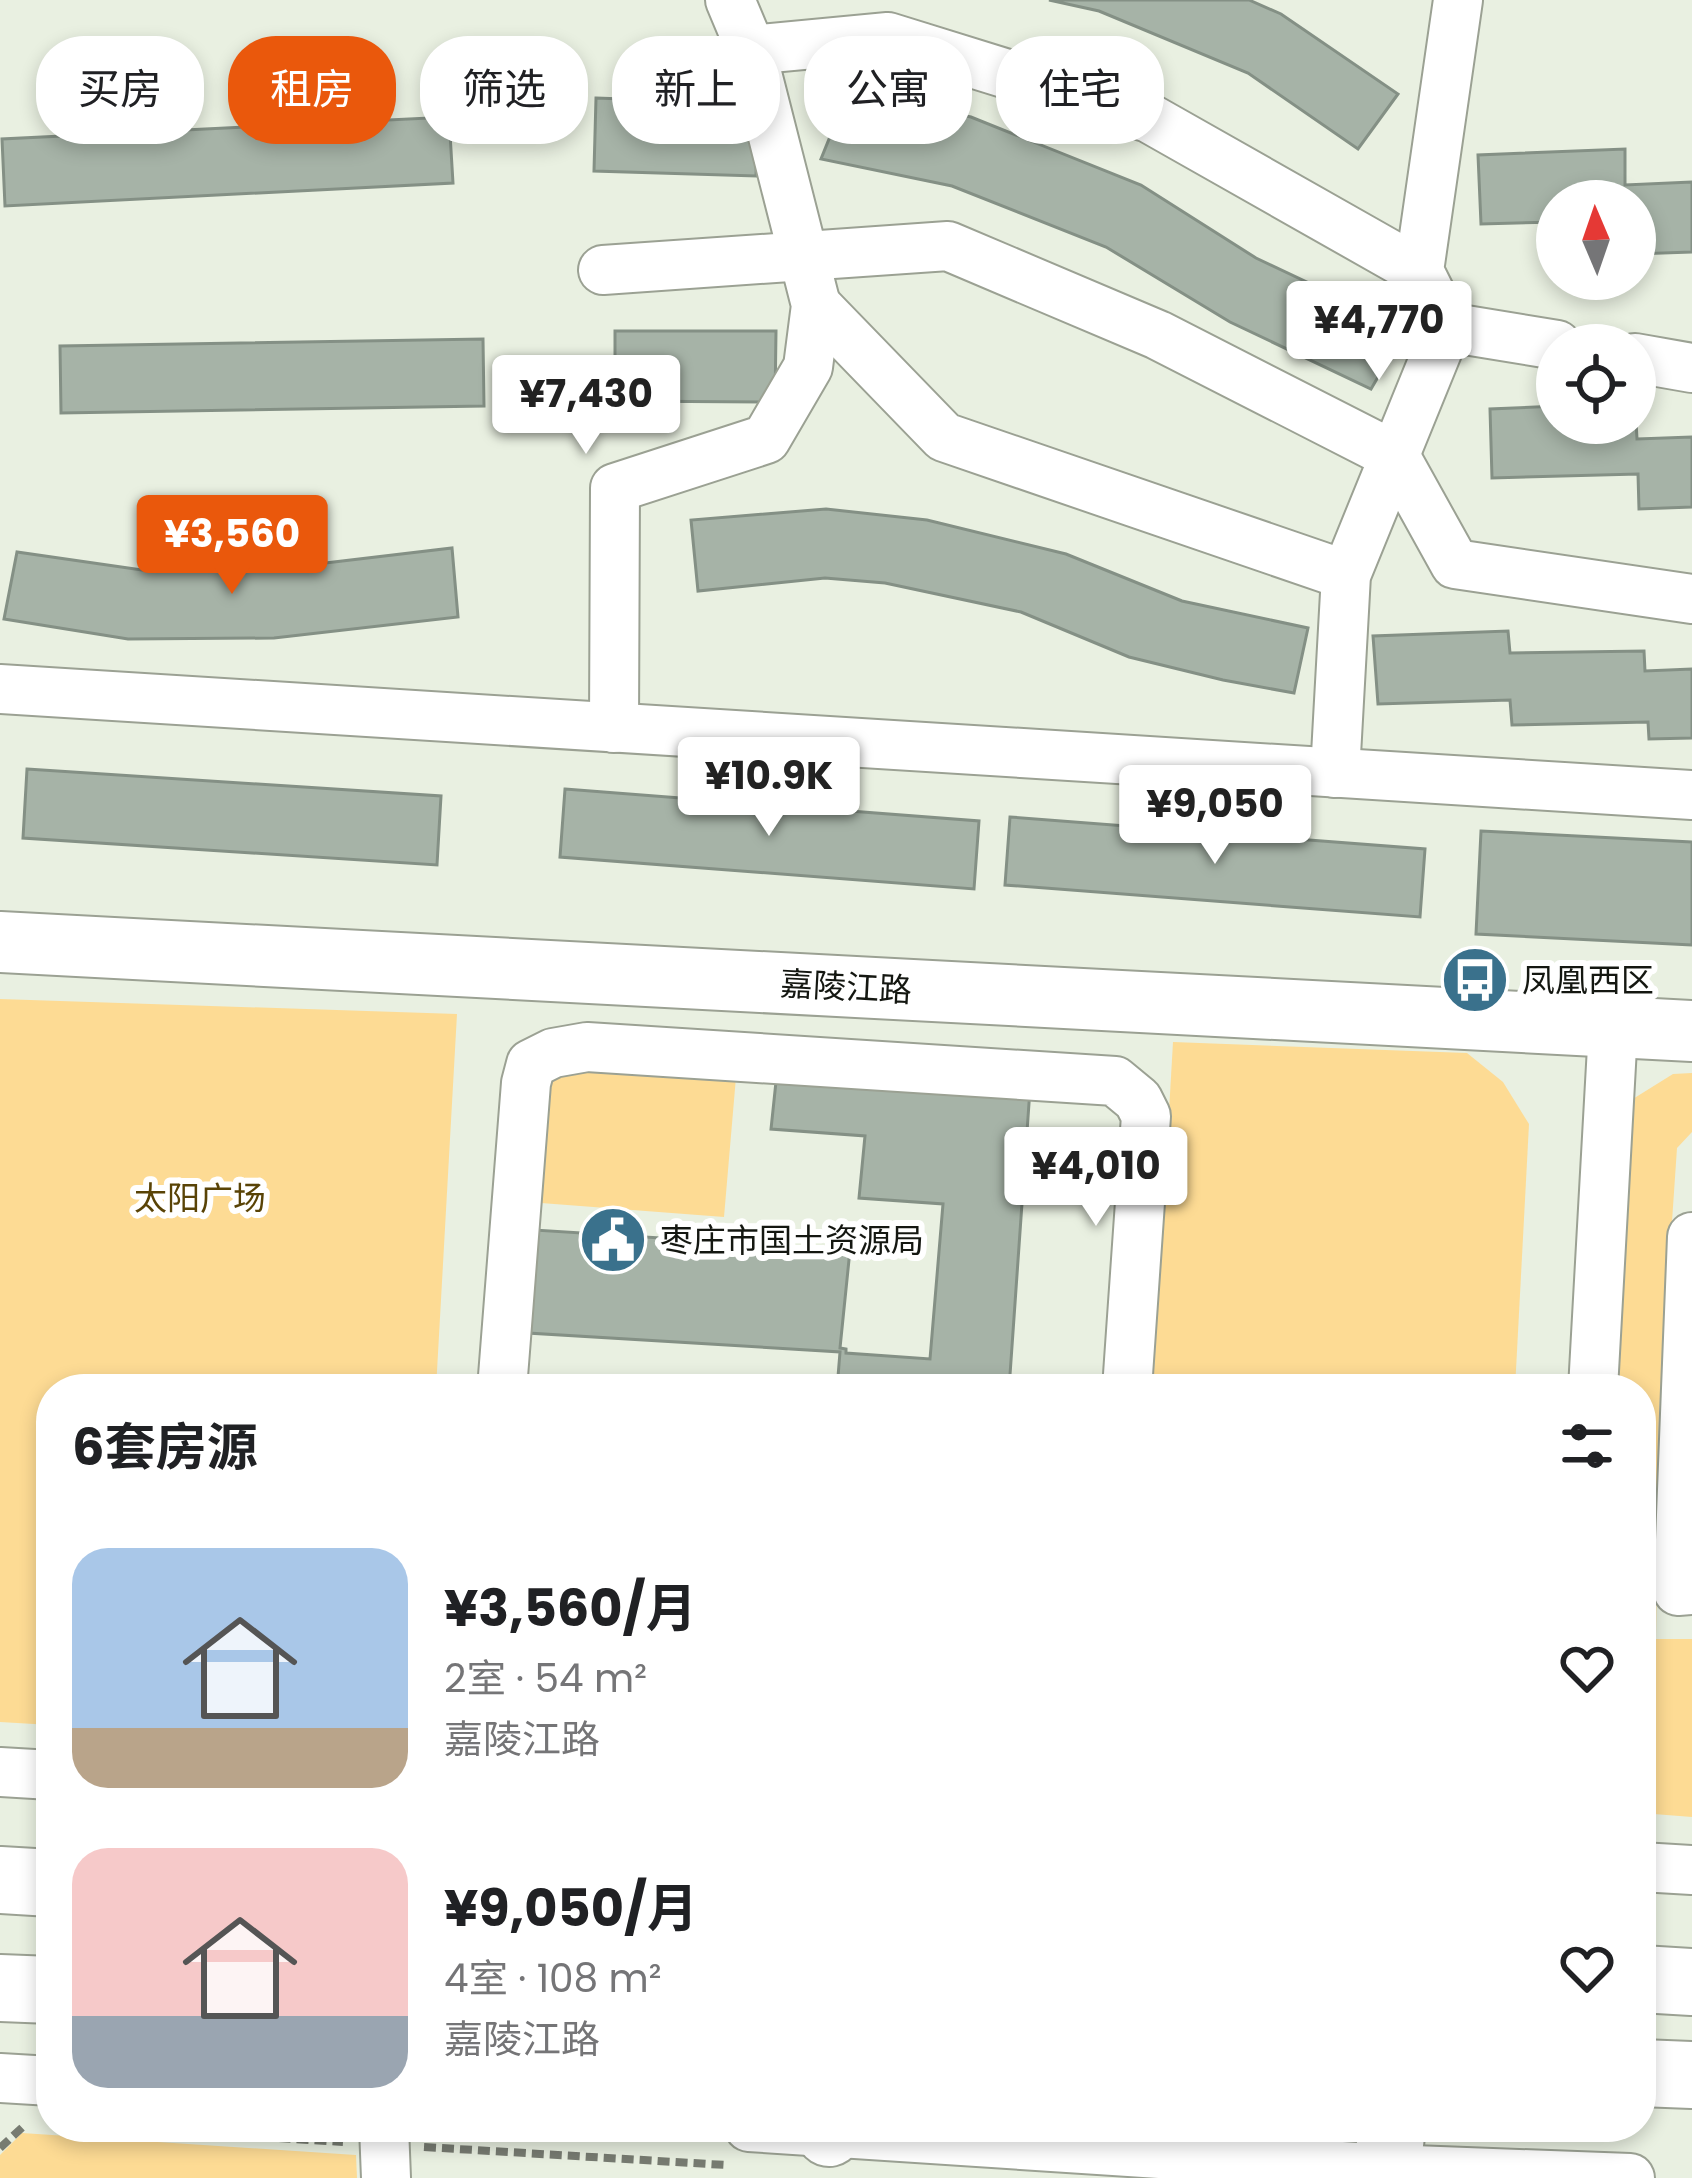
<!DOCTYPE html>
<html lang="zh">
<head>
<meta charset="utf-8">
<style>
	body { margin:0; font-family:Poppins,"Noto Sans SC",sans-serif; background:#f6f6f6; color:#202124; height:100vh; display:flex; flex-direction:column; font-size:45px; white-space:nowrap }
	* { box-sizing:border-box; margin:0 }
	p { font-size:39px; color:#757577 }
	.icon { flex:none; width:66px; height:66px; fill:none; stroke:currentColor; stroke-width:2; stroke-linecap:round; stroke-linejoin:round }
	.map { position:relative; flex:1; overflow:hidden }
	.panel { position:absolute; left:36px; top:1374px; width:1620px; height:768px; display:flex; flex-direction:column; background:#fff; border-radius:48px; box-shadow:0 6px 18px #0003 }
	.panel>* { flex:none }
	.hud { position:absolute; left:36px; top:36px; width:1620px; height:108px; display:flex; gap:24px }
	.needle { width:78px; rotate:358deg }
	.tools { position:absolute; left:1536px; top:180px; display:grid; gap:24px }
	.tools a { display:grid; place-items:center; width:120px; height:120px; border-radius:50%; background:#fff; box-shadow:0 6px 18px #0003; font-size:60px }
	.price { position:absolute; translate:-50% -102px; padding:0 27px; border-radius:12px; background:#fff; color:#222; font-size:39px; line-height:78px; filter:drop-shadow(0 3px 6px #0008) }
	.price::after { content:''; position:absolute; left:50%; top:72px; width:36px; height:27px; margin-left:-18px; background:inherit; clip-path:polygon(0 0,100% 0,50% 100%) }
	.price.current { background:#ea580c; color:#fff }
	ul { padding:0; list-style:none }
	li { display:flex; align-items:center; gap:36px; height:300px; padding:0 36px }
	li span { display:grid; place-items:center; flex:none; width:336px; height:240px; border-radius:36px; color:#555 }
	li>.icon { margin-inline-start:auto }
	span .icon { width:144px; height:144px; fill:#fffc; stroke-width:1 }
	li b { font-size:51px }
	h2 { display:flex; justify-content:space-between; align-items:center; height:144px; padding:0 36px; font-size:51px }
	.tag { padding:0 42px; border-radius:48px; background:#fff; box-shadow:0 6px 18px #0003; font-size:42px; line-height:108px }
	.tag.current { background:#ea580c; color:#fff }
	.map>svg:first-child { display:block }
</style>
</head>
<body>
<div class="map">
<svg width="1692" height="2178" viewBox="0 0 1692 2178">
	<rect width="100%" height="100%" fill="#e9f0e1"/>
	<g fill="#fddb94">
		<path d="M0,999L457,1014L436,1389H51V1725L0,1722Z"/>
		<path d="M1173,1042L1467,1053L1503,1082L1529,1124L1515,1389H1153Z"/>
		<path d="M595,1068L736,1077L724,1217L541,1203L551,1082L573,1071Z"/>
		<path d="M1692,1073V1132L1677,1148L1659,1413L1656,1639H1692V1817L1641,1813V1389H1600L1628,1102L1673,1074Z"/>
		<path d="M22,2133L356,2155L357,2178H0V2155Z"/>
	</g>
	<g fill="#a6b3a7" stroke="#849085" stroke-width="3">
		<path d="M1049,0H1249L1281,14L1398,94L1358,149L1248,73L1099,11Z"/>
		<path d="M848,92L971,117L1141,185L1256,258L1406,329L1371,389L1230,322L1106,247L952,186L821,159Z"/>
		<path d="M596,98L758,104L756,176L594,171Z"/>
		<path d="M449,117L453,183L5,206L2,139Z"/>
		<path d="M1625,149V185L1692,182V252L1635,254V201H1557V222L1481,224L1478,155Z"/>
		<path d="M615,331H776L775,402L615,401Z"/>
		<path d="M483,339L484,406L61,413L60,346Z"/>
		<path d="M1635,403L1637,439L1692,437V507L1639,509L1638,474L1492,478L1490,409L1557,406V423H1635Z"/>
		<path d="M826,509L927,520L1066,554L1182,601L1308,628L1294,693L1223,680L1129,657L1021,612L885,583L825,578L698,591L691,520Z"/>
		<path d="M452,548L458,617L274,638L128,639L4,619L17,552L142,570L258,571Z"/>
		<path d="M1508,631L1510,653L1644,651L1645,671L1692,669V738L1649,739L1648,722L1512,725L1510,700L1378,704L1373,636Z"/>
		<path d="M27,769L441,796L437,865L23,838Z"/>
		<path d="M565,789L979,821L974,889L560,857Z"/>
		<path d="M1010,817L1425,849L1420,917L1005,885Z"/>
		<path d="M1481,831L1692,842V945L1476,934Z"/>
		<path d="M777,1072L1030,1089L1009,1389H837L840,1352L528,1333L535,1230L850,1250L840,1348L846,1349V1353L930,1359L943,1204L859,1198L865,1136L771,1129Z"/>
	</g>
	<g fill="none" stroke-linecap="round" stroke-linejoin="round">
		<defs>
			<g id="minor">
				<path d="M751,50L888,37L1149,118L1419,271"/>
				<path d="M603,270L948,246L1158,335L1395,456L1455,564L1692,599"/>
				<path d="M816,305L944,437L1346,575"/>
				<path d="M1447,327L1557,345"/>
				<path d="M1635,358L1692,368"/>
				<path d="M0,689L1692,795"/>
				<path d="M614,728L615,488L766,439L808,367L816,305L751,50L730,0"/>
				<path d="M1335,773L1346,575L1447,327L1419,271L1458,0"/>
				<path d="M1692,1237L1678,1591L1692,1590"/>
				<path d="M502,1389L526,1083L531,1064L553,1053L587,1047L1115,1081L1138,1100L1146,1116L1127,1389"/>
				<path d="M1593,1389L1613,1029"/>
				<path d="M0,1772L51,1775"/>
				<path d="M1641,1867L1692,1870"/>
				<path d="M0,2078L51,2081"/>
				<path d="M384,2127L386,2178"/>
				<path d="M749,2127L1387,2169L1630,2178"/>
			</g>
			<path id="tertiary" d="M0,942L1692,1031"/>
			<g id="primary">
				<path d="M0,1880L51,1883"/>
				<path d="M1641,1979L1692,1982"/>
				<path d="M0,1988L51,1990"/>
				<path d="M1641,2073L1692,2075"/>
				<path d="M829,2133L830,2127"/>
				<path d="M1387,2169L1392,2127"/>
			</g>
		</defs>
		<use href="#minor" stroke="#9ba193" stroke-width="52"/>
		<use href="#tertiary" stroke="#9ba193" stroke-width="64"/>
		<use href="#primary" stroke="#9ba193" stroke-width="70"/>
		<g stroke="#777b71" stroke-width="8" stroke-dasharray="12 6" stroke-linecap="butt">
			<path d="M99,2127L343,2142"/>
			<path d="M424,2147L726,2165"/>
			<path d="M0,2148L26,2124"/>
		</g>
		<use href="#minor" stroke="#fff" stroke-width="48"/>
		<use href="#tertiary" stroke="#fff" stroke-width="60"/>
		<use href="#primary" stroke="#fff" stroke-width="66"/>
	</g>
	<defs>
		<symbol id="bus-disc" viewBox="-11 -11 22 22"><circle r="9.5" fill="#3a718c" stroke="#fff"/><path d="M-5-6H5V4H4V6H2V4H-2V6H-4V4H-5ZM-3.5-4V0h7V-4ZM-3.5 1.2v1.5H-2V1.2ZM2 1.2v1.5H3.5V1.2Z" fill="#fff"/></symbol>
		<symbol id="civic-disc" viewBox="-11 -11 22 22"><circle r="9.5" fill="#3a718c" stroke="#fff"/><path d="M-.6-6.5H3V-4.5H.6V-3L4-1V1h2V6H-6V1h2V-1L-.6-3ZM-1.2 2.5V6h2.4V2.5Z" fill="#fff"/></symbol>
	</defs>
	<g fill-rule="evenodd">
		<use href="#bus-disc" x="1437" y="942" width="76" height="76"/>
		<use href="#civic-disc" x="575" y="1202" width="76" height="76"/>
	</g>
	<g text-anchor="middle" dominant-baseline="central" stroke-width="12" stroke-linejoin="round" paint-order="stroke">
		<g font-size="33" fill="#141711" stroke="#fff" text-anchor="start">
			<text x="1522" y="980">凤凰西区</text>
			<text x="660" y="1240">枣庄市国土资源局</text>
		</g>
		<g font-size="33" fill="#141711" stroke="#fff">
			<text transform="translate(846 987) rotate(3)">嘉陵江路</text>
		</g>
		<g font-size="33" fill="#594306" stroke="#fff">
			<text x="200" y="1198">太阳广场</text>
		</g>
	</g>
</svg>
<div class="tools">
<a><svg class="needle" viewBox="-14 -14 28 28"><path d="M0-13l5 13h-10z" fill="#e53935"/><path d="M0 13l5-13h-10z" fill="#757577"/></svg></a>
<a><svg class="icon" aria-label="locate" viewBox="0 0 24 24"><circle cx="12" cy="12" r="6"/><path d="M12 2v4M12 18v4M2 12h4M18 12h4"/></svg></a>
</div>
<b class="price" style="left:1379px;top:383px">¥4,770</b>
<b class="price" style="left:586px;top:457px">¥7,430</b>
<b class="price current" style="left:232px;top:597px">¥3,560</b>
<b class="price" style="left:769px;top:839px">¥10.9K</b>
<b class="price" style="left:1215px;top:867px">¥9,050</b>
<b class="price" style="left:1096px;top:1229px">¥4,010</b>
<div class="hud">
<a class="tag">买房</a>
<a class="tag current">租房</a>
<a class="tag">筛选</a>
<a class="tag">新上</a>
<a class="tag">公寓</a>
<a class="tag">住宅</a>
</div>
<section class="panel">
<h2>6套房源<svg class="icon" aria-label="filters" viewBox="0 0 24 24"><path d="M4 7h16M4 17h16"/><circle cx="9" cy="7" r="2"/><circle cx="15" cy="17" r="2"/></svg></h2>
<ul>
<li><span style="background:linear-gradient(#a9c7e8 75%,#b9a48a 0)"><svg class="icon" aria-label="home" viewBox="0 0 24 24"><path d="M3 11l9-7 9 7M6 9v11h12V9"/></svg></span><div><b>¥3,560/月</b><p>2室 · 54 m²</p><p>嘉陵江路</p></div><svg class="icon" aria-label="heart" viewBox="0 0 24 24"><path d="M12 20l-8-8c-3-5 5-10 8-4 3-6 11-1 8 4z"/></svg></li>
<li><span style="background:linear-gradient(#f6c9c9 70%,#9aa5b1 0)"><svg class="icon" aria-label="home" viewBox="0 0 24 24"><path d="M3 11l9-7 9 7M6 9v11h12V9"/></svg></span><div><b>¥9,050/月</b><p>4室 · 108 m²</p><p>嘉陵江路</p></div><svg class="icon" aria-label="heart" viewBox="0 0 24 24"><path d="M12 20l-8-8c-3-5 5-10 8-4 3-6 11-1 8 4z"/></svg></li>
</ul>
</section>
</div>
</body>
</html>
